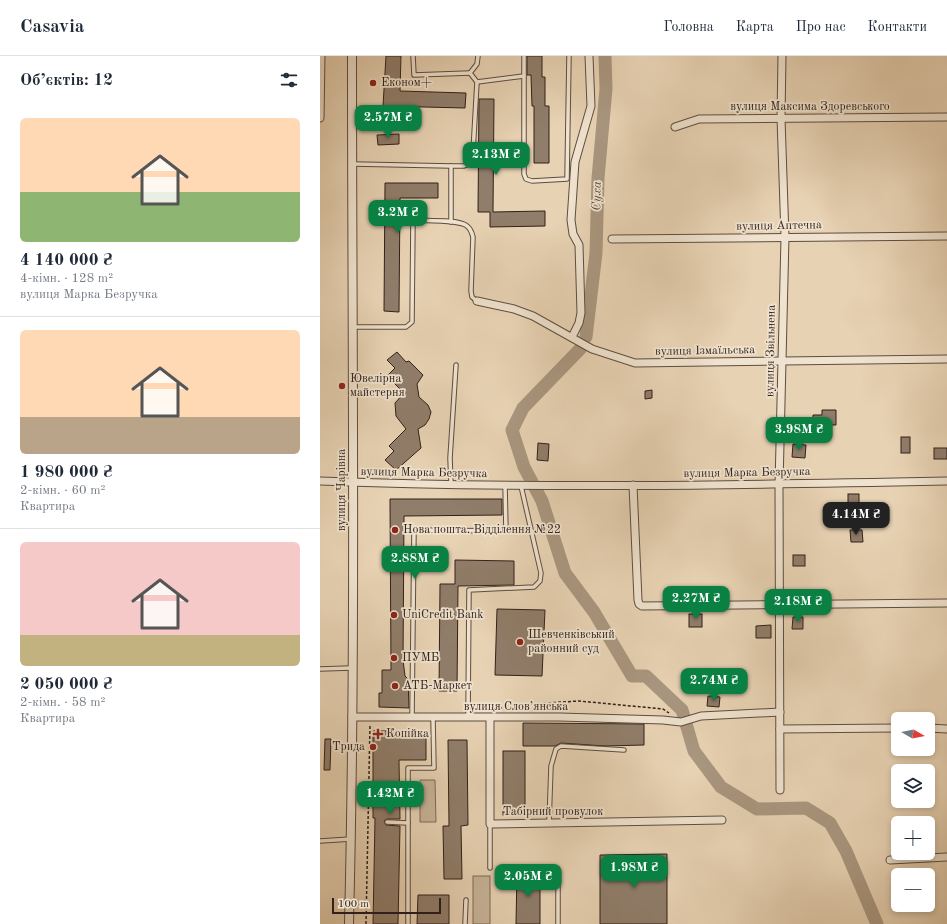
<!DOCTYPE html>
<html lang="uk">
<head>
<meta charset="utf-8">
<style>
	body { margin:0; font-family:"Old Standard TT",serif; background:#f2f2f3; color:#1f2937; height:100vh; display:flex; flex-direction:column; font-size:15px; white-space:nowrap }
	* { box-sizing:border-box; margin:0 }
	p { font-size:13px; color:#747a83 }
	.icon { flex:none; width:22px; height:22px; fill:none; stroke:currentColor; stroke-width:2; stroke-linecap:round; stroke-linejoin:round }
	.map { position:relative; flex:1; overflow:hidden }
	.side { display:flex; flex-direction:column; background:#fff; width:320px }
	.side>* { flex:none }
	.needle { width:26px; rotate:99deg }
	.controls { position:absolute; left:571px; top:656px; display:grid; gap:8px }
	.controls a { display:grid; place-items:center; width:44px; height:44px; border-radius:6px; background:#fff; box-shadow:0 2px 6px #0003; font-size:20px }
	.scale { position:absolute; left:12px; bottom:10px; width:109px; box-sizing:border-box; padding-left:4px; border:2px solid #31211a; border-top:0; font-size:11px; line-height:14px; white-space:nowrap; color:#31211a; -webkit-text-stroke:3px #efe2ce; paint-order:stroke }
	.price { position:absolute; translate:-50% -34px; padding:0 9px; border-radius:8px; background:#0b8043; color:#fff; font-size:13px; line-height:26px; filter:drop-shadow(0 1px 2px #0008) }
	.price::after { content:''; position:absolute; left:50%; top:24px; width:12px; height:9px; margin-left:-6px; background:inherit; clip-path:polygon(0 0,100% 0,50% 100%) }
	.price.on { background:#222; color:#fff }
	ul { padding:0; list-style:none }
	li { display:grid; align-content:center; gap:8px; height:212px; padding:0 20px }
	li+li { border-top:1px solid #e0e1e3 }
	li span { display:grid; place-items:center; height:124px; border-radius:6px; color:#555 }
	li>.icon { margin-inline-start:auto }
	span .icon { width:72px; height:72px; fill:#fffc; stroke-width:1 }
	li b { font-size:17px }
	h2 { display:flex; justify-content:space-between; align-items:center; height:48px; padding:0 20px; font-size:17px }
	header { display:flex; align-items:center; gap:24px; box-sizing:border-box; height:56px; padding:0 20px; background:#fff; border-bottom:1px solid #e0e1e3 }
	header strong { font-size:19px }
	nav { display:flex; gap:22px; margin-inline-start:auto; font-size:14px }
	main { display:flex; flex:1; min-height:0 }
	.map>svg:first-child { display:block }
</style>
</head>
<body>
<header>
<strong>Casavia</strong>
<nav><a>Головна</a><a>Карта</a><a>Про нас</a><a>Контакти</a></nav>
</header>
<main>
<section class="side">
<h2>Об’єктів: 12<svg class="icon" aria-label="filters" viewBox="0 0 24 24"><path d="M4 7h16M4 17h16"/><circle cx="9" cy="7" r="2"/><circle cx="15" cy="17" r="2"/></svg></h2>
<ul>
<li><span style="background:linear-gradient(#ffd9b3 60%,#8fb573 0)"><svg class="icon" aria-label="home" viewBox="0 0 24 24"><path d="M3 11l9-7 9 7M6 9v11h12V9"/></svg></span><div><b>4 140 000 ₴</b><p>4-кімн. · 128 m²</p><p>вулиця Марка Безручка</p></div></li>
<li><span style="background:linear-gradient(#ffd9b3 70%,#b9a48a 0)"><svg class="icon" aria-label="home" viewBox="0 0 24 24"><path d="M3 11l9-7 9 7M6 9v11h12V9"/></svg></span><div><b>1 980 000 ₴</b><p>2-кімн. · 60 m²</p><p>Квартира</p></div></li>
<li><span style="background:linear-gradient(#f6c9c9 75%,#c2b280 0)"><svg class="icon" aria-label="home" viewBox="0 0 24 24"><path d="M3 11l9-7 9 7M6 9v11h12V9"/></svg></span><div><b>2 050 000 ₴</b><p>2-кімн. · 58 m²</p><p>Квартира</p></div></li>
</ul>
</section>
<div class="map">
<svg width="627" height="868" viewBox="0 0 627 868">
	<rect width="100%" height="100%" fill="#e7d2b3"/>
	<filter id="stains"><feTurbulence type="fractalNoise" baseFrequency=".005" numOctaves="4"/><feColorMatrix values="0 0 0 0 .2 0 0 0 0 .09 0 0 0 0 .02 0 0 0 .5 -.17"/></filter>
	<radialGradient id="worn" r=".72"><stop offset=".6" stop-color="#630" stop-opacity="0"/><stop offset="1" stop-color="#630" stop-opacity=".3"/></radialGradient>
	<g fill="#c8b499" stroke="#7c6a5a">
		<path d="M100,724H115L116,766H100Z"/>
		<rect x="153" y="820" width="17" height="48"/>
	</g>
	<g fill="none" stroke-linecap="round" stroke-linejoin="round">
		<g stroke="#a9967f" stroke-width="13">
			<path d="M266,281L276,197L278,122L286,33L285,0"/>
			<path d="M261,292L203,352L192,374L204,411L222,445L245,517L274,556L312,620H326L362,654L374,695L401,731L437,753L486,752L510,767L526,795L557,868"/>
		</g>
	</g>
	<g fill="#907d6a" stroke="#31211a">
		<path d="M66,0H81L80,35L146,37L145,52L63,50Z"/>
		<path d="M207,0H222V21H225V50H229V107H214V50H212L211,19H207Z"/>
		<path d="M159,43H174L173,156L225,155V170L170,171V156H158Z"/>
		<path d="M79,78V88L58,89L57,79Z"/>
		<path d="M65,127H118V142H80L79,256L64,255Z"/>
		<path d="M77,296L86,306L89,305L103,319L97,328L99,341L108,349L111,356L109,363L105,369L98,373L101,392L76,414L65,404L74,395L69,390L86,373L76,360L75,347L84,337L67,320L75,312L67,304Z"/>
		<path d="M332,334V342L325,343V335Z"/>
		<path d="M502,354H516V369H493V359H502Z"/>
		<rect x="581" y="381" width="9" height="16"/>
		<path d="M218,387L229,388L228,405L217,404Z"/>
		<path d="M473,388L486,389L485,402L472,401Z"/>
		<rect x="614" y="392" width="13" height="11"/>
		<rect x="528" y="438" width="11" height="14"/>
		<path d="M70,443H182V459L84,460L83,604L85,620L88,623L89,652L59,651V637H62V614H71Z"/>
		<path d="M530,474H542L543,486H531Z"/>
		<rect x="473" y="499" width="12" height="11"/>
		<path d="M135,504L194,505V529L138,530L137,635H119L120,528H135Z"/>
		<path d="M177,553L225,554L222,620L175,619Z"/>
		<rect x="369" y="558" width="13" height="13"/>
		<path d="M473,561H483V573H472Z"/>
		<path d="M451,569V582H436V570Z"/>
		<path d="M388,640L400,641L399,651L387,650Z"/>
		<path d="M203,667L324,668V689L285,690L241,687L235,690H203Z"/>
		<path d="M53,675H106V704H79L80,763H67L64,765L66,769L80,770L78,868H53L55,762H53Z"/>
		<path d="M5,683H11L10,714H4Z"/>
		<path d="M128,684H147L148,769L141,770L142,823H124L123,770H129Z"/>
		<rect x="183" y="695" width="22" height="64"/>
		<path d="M347,798V868H280V799Z"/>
		<path d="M197,815H220V868H196Z"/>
		<path d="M98,839H129V868H97Z"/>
	</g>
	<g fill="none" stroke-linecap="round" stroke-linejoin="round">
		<defs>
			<g id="service">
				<path d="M93,0L94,19L150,17"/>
				<path d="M204,0V118L206,123L212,125L247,123L249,0"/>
				<path d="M157,26L204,20"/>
				<path d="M33,108L131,110H144L149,108L153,96L157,26L150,17L157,8L158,0"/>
				<path d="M131,166V110"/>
				<path d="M33,271H86L92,266L93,164C105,165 139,163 147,170C151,173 152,177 153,181L151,235L152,241L157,245"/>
				<path d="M131,428L130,402L136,309"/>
				<path d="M0,613L31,612"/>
				<path d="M92,661L94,474L186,475L185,429"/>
				<path d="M148,661L149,534L214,531L220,525L221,517L201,430"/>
				<path d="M67,766L88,767"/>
				<path d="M229,767L231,710L236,693L241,690L304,694"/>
				<path d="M0,785L31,783"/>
				<path d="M170,812V768"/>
				<path d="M88,868V712H114L113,663"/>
				<path d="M145,868L146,844"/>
				<path d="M238,868V815"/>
			</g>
			<g id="minor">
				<path d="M0,62L1,0"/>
				<path d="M355,71L379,63L627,61"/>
				<path d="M292,183L627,180"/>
				<path d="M157,245L194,253L213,260L272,293L315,307L627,303"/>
				<path d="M252,281L259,267L261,257L259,189L253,178L251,164L255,106L271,50L269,0"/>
				<path d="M0,425C209,433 418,429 627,425"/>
				<path d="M313,429L318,544L319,548L322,550L627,547"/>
				<path d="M32,661H239L343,664L361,666L381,660L460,656"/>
				<path d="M170,662V768L402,764"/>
				<path d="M608,672L627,673"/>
				<path d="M460,673L578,672"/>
				<path d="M460,734L459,429L465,181L461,62L462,0"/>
				<path d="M570,804L627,801"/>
			</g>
			<path id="tertiary" d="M29,868C36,579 32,289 32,0"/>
		</defs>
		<use href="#service" stroke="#5e4d40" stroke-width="5.5"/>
		<use href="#minor" stroke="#5e4d40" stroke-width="9"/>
		<use href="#tertiary" stroke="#5e4d40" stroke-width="10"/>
		<g stroke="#31211a" stroke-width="1.5" stroke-dasharray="3 2" stroke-linecap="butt">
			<path d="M154,652H202L210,648L259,645L343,653L349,657"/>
			<path d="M46,868L50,668"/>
		</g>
		<use href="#service" stroke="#efe2ce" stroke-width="3.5"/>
		<use href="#minor" stroke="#efe2ce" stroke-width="7"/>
		<use href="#tertiary" stroke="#efe2ce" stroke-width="8"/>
	</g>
	<g fill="#8f2418" stroke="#efe2ce" stroke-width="1.5">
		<circle cx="53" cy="27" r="4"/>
		<circle cx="22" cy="330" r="4"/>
		<circle cx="75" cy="474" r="4"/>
		<circle cx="74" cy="559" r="4"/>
		<circle cx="200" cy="586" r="4"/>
		<circle cx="74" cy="602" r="4"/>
		<circle cx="75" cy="630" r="4"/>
		<path d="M56 672h4v4h4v4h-4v4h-4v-4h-4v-4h4z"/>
		<circle cx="53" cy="691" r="4"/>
	</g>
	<g text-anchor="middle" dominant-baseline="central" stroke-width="3.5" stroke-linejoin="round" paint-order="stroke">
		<g font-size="12" fill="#31211a" stroke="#efe2ce" text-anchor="start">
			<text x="61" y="27">Економ+</text>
			<text x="30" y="323">Ювелірна<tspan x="30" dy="14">майстерня</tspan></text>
			<text x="83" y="474">Нова пошта. Відділення №22</text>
			<text x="82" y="559">UniCredit Bank</text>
			<text x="208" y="579">Шевченківський<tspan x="208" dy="14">районний суд</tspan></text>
			<text x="82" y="602">ПУМБ</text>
			<text x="83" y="630">АТБ-Маркет</text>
			<text x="66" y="678">Копійка</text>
			<text x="45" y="691" text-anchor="end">Трида</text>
		</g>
		<g font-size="12" fill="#31211a" stroke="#efe2ce">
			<text x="490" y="51">вулиця Максима Здоревського</text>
			<text transform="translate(459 170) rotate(-1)">вулиця Аптечна</text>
			<text transform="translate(385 295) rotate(-1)">вулиця Ізмаїльська</text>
			<text transform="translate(451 295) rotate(-89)">вулиця Звільнена</text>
			<text transform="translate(104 417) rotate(1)">вулиця Марка Безручка</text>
			<text transform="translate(427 417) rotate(-1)">вулиця Марка Безручка</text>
			<text transform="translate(22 434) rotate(-90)">вулиця Чарівна</text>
			<text x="196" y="651">вулиця Слов’янська</text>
			<text x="233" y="756">Табірний провулок</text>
		</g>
		<g font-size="13" font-style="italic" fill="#5b4a3d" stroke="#efe2ce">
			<text transform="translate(277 140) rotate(-88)">Суха</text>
		</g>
	</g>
	<rect width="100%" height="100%" filter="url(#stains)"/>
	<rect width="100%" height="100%" fill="url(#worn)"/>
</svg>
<div class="controls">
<a><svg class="needle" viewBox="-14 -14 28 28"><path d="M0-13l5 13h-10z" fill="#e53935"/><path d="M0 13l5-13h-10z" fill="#747a83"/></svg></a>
<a><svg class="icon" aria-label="layers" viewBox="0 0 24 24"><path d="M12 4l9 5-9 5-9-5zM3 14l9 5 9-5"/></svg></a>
<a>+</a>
<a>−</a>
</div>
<div class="scale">100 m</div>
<b class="price" style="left:68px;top:83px">2.57M ₴</b>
<b class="price" style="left:176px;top:120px">2.13M ₴</b>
<b class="price" style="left:78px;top:178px">3.2M ₴</b>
<b class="price" style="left:479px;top:395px">3.98M ₴</b>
<b class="price on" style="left:536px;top:480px">4.14M ₴</b>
<b class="price" style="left:95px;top:524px">2.88M ₴</b>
<b class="price" style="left:376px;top:564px">2.27M ₴</b>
<b class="price" style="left:478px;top:567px">2.18M ₴</b>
<b class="price" style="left:394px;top:646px">2.74M ₴</b>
<b class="price" style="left:70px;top:759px">1.42M ₴</b>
<b class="price" style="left:314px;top:833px">1.98M ₴</b>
<b class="price" style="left:208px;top:842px">2.05M ₴</b>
</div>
</main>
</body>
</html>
